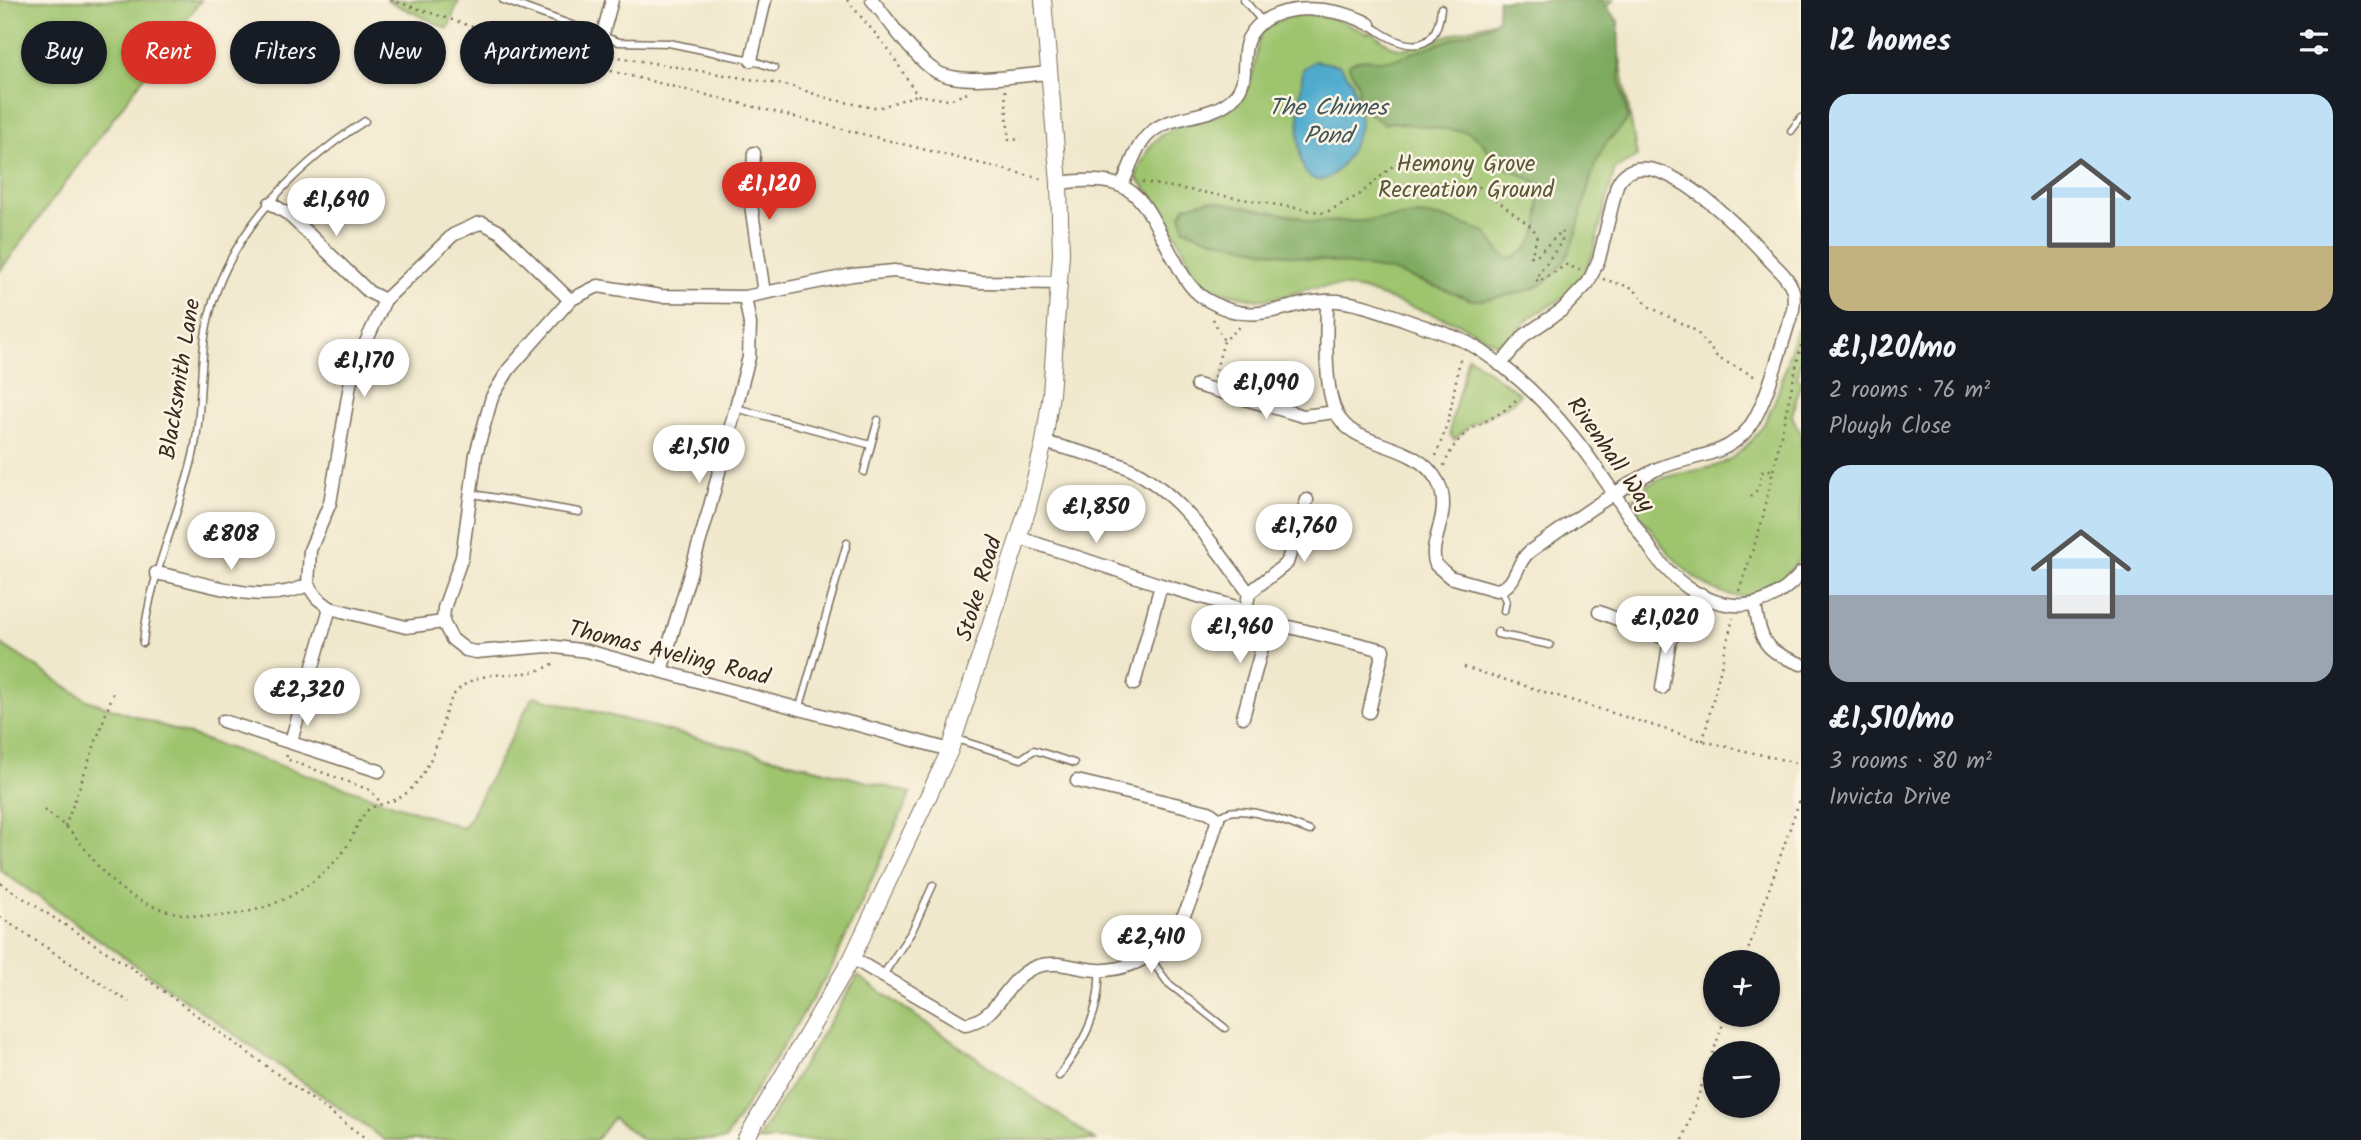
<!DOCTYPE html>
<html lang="en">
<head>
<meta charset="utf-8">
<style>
	body { margin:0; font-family:Kalam,sans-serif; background:#242831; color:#f1f3f6; height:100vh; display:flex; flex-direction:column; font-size:26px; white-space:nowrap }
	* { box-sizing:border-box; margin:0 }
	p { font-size:23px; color:#9ea1a6 }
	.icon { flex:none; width:38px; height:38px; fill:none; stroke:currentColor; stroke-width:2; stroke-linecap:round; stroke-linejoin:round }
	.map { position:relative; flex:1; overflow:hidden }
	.panel { display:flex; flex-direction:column; background:#171b24; width:560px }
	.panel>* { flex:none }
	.hud { position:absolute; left:21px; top:21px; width:665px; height:63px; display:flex; gap:14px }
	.fabs { position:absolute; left:1703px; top:950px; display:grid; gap:14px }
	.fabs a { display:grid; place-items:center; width:77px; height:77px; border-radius:50%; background:#171b24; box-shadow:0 2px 5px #0004; font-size:35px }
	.price { position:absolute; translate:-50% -60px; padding:0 16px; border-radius:24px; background:#fff; color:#222; font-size:23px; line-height:46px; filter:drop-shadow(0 2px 4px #0008) }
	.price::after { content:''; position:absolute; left:50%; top:42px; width:21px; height:16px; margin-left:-10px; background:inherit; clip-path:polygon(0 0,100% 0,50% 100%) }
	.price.active { background:#d93025; color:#fff }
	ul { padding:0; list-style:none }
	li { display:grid; align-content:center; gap:14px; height:371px; padding:0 28px }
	li span { display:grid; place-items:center; height:217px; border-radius:21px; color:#555 }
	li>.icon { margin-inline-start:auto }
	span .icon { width:126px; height:126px; fill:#fffc; stroke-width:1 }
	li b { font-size:30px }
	h2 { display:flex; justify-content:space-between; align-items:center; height:84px; padding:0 28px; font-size:30px }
	.pill { padding:0 24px; border-radius:32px; background:#171b24; box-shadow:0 2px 5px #0004; font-size:24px; line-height:63px }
	.pill.active { background:#d93025; color:#fff }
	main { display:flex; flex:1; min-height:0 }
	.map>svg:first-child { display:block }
</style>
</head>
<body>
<main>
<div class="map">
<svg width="1801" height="1140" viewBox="0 0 1801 1140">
	<rect width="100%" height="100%" fill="#fcf5e5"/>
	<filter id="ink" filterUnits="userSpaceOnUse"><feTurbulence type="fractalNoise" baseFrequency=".0143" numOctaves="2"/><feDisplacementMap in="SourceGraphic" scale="14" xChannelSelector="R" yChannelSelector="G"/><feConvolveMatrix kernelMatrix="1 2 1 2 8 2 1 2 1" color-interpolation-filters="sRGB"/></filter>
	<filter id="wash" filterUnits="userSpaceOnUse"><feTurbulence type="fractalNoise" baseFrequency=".00686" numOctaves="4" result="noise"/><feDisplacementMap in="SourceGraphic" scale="28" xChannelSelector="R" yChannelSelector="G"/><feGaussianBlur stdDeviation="1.57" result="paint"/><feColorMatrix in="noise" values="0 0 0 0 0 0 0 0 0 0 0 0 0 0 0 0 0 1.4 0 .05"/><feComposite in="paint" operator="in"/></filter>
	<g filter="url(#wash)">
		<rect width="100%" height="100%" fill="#f0e8cc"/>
		<g fill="#9ec46e" stroke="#6c7746" stroke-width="2">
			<path d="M0,0H201L0,271Z"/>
			<path d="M386,0H459L448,29Z"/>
			<path d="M1502,0H1613L1604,10L1613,17L1637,157L1615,169L1593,253L1582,278L1566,296L1529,318L1509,340L1499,345L1460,324L1363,290L1340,286L1310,288L1283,297L1257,300L1215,290L1202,281L1194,270L1158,202L1136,177C1141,164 1146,149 1157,139C1183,114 1223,130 1246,91C1256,75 1255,51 1261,33C1295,2 1332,15 1368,34L1370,31L1391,46L1403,49L1502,19Z"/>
			<path d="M1796,330L1801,332V360L1797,378L1801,380L1792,416L1801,434V558C1790,569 1780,585 1766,592C1717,611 1674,563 1650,528C1644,520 1635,510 1633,501C1648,471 1694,475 1721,464C1732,459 1743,450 1751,441C1777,414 1785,365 1796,330Z"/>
			<path d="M1468,356L1520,394L1512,403L1469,426L1454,440L1450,434L1451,424Z"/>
			<path d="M0,643L87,700L464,828L533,696L911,793L832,967L725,1140H643L613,1118L596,1140H385L0,870Z"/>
			<path d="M858,976L1095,1140H757Z"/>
		</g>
		<path fill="#7eaa61" stroke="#5c6a40" stroke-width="2" d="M1498,0H1600L1618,21L1620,80L1628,118C1622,130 1610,136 1604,147C1572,203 1589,284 1509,295C1496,297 1485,301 1472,300L1392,271L1281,254L1204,237L1184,229L1181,214L1186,206L1209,200L1300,217L1309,222L1363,221L1418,215L1445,218L1486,232L1501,254L1511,259C1542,246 1542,211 1536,182L1495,162L1481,141L1468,132L1391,122L1384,124L1359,106L1358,84L1348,65C1365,54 1376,63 1395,59L1491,25L1498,18Z"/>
		<path fill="#50abce" stroke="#466a76" stroke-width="2" d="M1315,61L1339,65C1343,70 1350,77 1352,83C1354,87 1361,121 1360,124C1358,142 1331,197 1308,175C1292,161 1301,89 1303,69Z"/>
	</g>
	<g filter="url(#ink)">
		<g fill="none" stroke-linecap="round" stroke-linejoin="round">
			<defs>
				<g id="service">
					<path d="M503,0L619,42L669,43L751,60L774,68"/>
					<path d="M1244,0L1261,20"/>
					<path d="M1369,24C1399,47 1436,61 1441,8"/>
					<path d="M1791,131L1801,118"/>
					<path d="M736,408L871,445L864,472"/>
					<path d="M871,445L878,420"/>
					<path d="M473,494L579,512"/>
					<path d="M1501,590L1506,601L1504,611"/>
					<path d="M1498,631L1497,634L1550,645"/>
					<path d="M143,643C149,580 175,525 191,464C202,422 199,379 205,337C218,244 290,169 365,121"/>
					<path d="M799,710L847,543"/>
					<path d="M956,739L1021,759L1034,750L1074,763"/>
					<path d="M1218,819C1233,798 1290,824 1310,831"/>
					<path d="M1149,957L1168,983L1225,1028"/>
					<path d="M883,975L912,931L933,885"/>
					<path d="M1059,1076C1083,1043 1101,1013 1099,971"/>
				</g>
				<g id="minor">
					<path d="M872,0C889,20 915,60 937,72C963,86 1020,75 1049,73"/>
					<path d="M602,37L612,0"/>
					<path d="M751,60L765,0"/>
					<path d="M754,153L751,205L764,293"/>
					<path d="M1059,183C1144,172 1141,202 1178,266C1186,281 1194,293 1209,301C1260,331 1289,297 1338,301C1364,304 1389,314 1414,323C1431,329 1448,334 1464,341C1478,347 1491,358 1504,367C1572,420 1608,486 1656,557C1695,607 1756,627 1801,573"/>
					<path d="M1122,185C1130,168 1135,147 1149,134C1171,113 1209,120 1232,99C1252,80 1239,61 1248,39C1267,0 1333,4 1369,24"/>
					<path d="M270,203L288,214L369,292L385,300"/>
					<path d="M1327,301C1327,331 1323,384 1336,412C1353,451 1414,438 1438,482C1454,514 1426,543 1436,565L1450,577L1496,590C1518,586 1514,565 1529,552C1569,524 1611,493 1655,470C1687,455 1723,459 1747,430C1767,406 1782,341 1793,310C1794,303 1795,295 1792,288C1787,275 1774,266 1765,255C1744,231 1644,129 1617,185L1599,259L1588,283L1562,310L1525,335L1500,365"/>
					<path d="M1197,385L1303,416L1336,412"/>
					<path d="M1044,442C1071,450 1100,456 1126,467C1180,491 1215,548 1249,593L1246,610"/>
					<path d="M1020,538L1161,585"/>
					<path d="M156,573C207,582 259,607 308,585"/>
					<path d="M1249,593L1287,563L1307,500"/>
					<path d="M1755,606C1762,644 1764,650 1801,664"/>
					<path d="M1599,612L1670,640L1701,594"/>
					<path d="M443,622L406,627L330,608L317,598L308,585L310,550L330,503L352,373L385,300L453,235L477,224L483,223L500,232L570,300"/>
					<path d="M661,671L709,510L749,357L750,324L745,297"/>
					<path d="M1134,684L1161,585L1246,610L1269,622L1383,650L1369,712"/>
					<path d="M1662,688L1670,640"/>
					<path d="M1243,717L1269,622"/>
					<path d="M223,721L379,771"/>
					<path d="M291,741L330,608"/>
					<path d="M950,750L587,651L548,646L476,652L466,650L452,639L443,622L444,608L462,557L476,454L492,397L509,369L570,300L598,286L661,296L745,297L852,275L894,271L980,282L1059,283"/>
					<path d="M852,958L965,1024C1001,1019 1005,976 1038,966C1059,959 1084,972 1106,970C1185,963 1197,880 1218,819L1209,812L1077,781"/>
				</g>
				<path id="tertiary" d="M745,1140L852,958L950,750L1028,508L1044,442L1051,394L1061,254L1059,183L1043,0"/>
			</defs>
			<use href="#service" stroke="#7a6c5b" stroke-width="9"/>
			<use href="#minor" stroke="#7a6c5b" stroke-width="15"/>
			<use href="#tertiary" stroke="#7a6c5b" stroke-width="18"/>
			<g stroke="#7a6c5b" stroke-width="2.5" stroke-dasharray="2 5" stroke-linecap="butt">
				<path d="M391,0L603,69L1042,179"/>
				<path d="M847,0L889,50L917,95L949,100L970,92"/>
				<path d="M599,54L791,86L830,99L869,107H881L917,95"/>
				<path d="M595,67L599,53"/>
				<path d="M1005,90L1009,140L1022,139"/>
				<path d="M1142,182L1325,213L1359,195L1394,165L1410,157L1457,170L1533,228L1537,238L1531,256H1536L1562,231V241L1536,278L1538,282L1566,265L1580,270"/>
				<path d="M1603,279L1633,288L1648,306L1696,331L1718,358L1758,378"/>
				<path d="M1213,319L1224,341"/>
				<path d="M1214,377L1224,341L1241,326"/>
				<path d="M1436,456L1449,418L1461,354"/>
				<path d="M1444,466C1463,416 1493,429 1519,396"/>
				<path d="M1751,497L1758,489L1762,472L1773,469"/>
				<path d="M1739,591L1761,525L1801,345"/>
				<path d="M1464,667L1703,741L1801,764"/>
				<path d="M1703,741L1733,618"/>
				<path d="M287,755L286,759L370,790L382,804"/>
				<path d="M44,810C54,817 64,825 73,834C87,850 98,869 114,883C170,932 265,924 318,877C328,868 340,858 347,846C355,834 358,819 369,809C378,804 390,803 399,798C422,785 434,754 441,731C444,718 447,702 457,691C486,662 527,685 557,661"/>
				<path d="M65,827L114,691"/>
				<path d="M0,883L133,969L368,1140"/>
				<path d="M0,917L129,1002"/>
				<path d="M1744,962L1801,796"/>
				<path d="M1683,1140L1726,1015"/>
			</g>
			<use href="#service" stroke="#fff" stroke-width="6"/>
			<use href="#minor" stroke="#fff" stroke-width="12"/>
			<use href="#tertiary" stroke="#fff" stroke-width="16"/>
		</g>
	</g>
	<g text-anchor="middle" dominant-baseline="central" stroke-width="5" stroke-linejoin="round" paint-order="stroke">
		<g font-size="23" fill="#595836" stroke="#fcf5e5">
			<text x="1466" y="165">Hemony Grove<tspan x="1466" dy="26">Recreation Ground</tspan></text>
		</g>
		<g font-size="23" fill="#3b2a1e" stroke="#fcf5e5">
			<text transform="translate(181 379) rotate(-81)">Blacksmith Lane</text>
			<text transform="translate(1610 455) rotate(55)">Rivenhall Way</text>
			<text transform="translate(980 589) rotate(-73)">Stoke Road</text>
			<text transform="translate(669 654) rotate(14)">Thomas Aveling Road</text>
		</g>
		<g font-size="24" font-style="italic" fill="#42575c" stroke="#fcf5e5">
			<text x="1328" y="108">The Chimes<tspan x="1328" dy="28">Pond</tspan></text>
		</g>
	</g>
</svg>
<div class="fabs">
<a>+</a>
<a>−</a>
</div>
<b class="price active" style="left:769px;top:222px">£1,120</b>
<b class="price" style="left:336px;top:238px">£1,690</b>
<b class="price" style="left:364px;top:399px">£1,170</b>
<b class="price" style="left:1266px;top:421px">£1,090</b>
<b class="price" style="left:699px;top:485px">£1,510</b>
<b class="price" style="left:1096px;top:545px">£1,850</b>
<b class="price" style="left:1304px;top:564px">£1,760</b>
<b class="price" style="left:231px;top:572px">£808</b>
<b class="price" style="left:1665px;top:656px">£1,020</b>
<b class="price" style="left:1240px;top:665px">£1,960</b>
<b class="price" style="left:307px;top:728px">£2,320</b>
<b class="price" style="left:1151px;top:975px">£2,410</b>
<div class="hud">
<a class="pill">Buy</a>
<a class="pill active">Rent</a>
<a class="pill">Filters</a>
<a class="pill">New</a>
<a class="pill">Apartment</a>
</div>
</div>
<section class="panel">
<h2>12 homes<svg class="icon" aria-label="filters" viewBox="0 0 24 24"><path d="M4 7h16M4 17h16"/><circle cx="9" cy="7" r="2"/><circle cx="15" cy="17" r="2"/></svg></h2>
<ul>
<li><span style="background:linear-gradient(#bfe0f5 70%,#c2b280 0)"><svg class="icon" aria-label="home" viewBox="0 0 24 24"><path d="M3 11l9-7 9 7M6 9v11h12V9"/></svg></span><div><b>£1,120/mo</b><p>2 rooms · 76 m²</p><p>Plough Close</p></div></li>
<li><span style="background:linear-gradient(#bfe0f5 60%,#9aa5b1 0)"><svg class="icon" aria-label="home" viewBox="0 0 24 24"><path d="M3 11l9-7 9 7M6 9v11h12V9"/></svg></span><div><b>£1,510/mo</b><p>3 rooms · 80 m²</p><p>Invicta Drive</p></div></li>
</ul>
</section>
</main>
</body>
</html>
